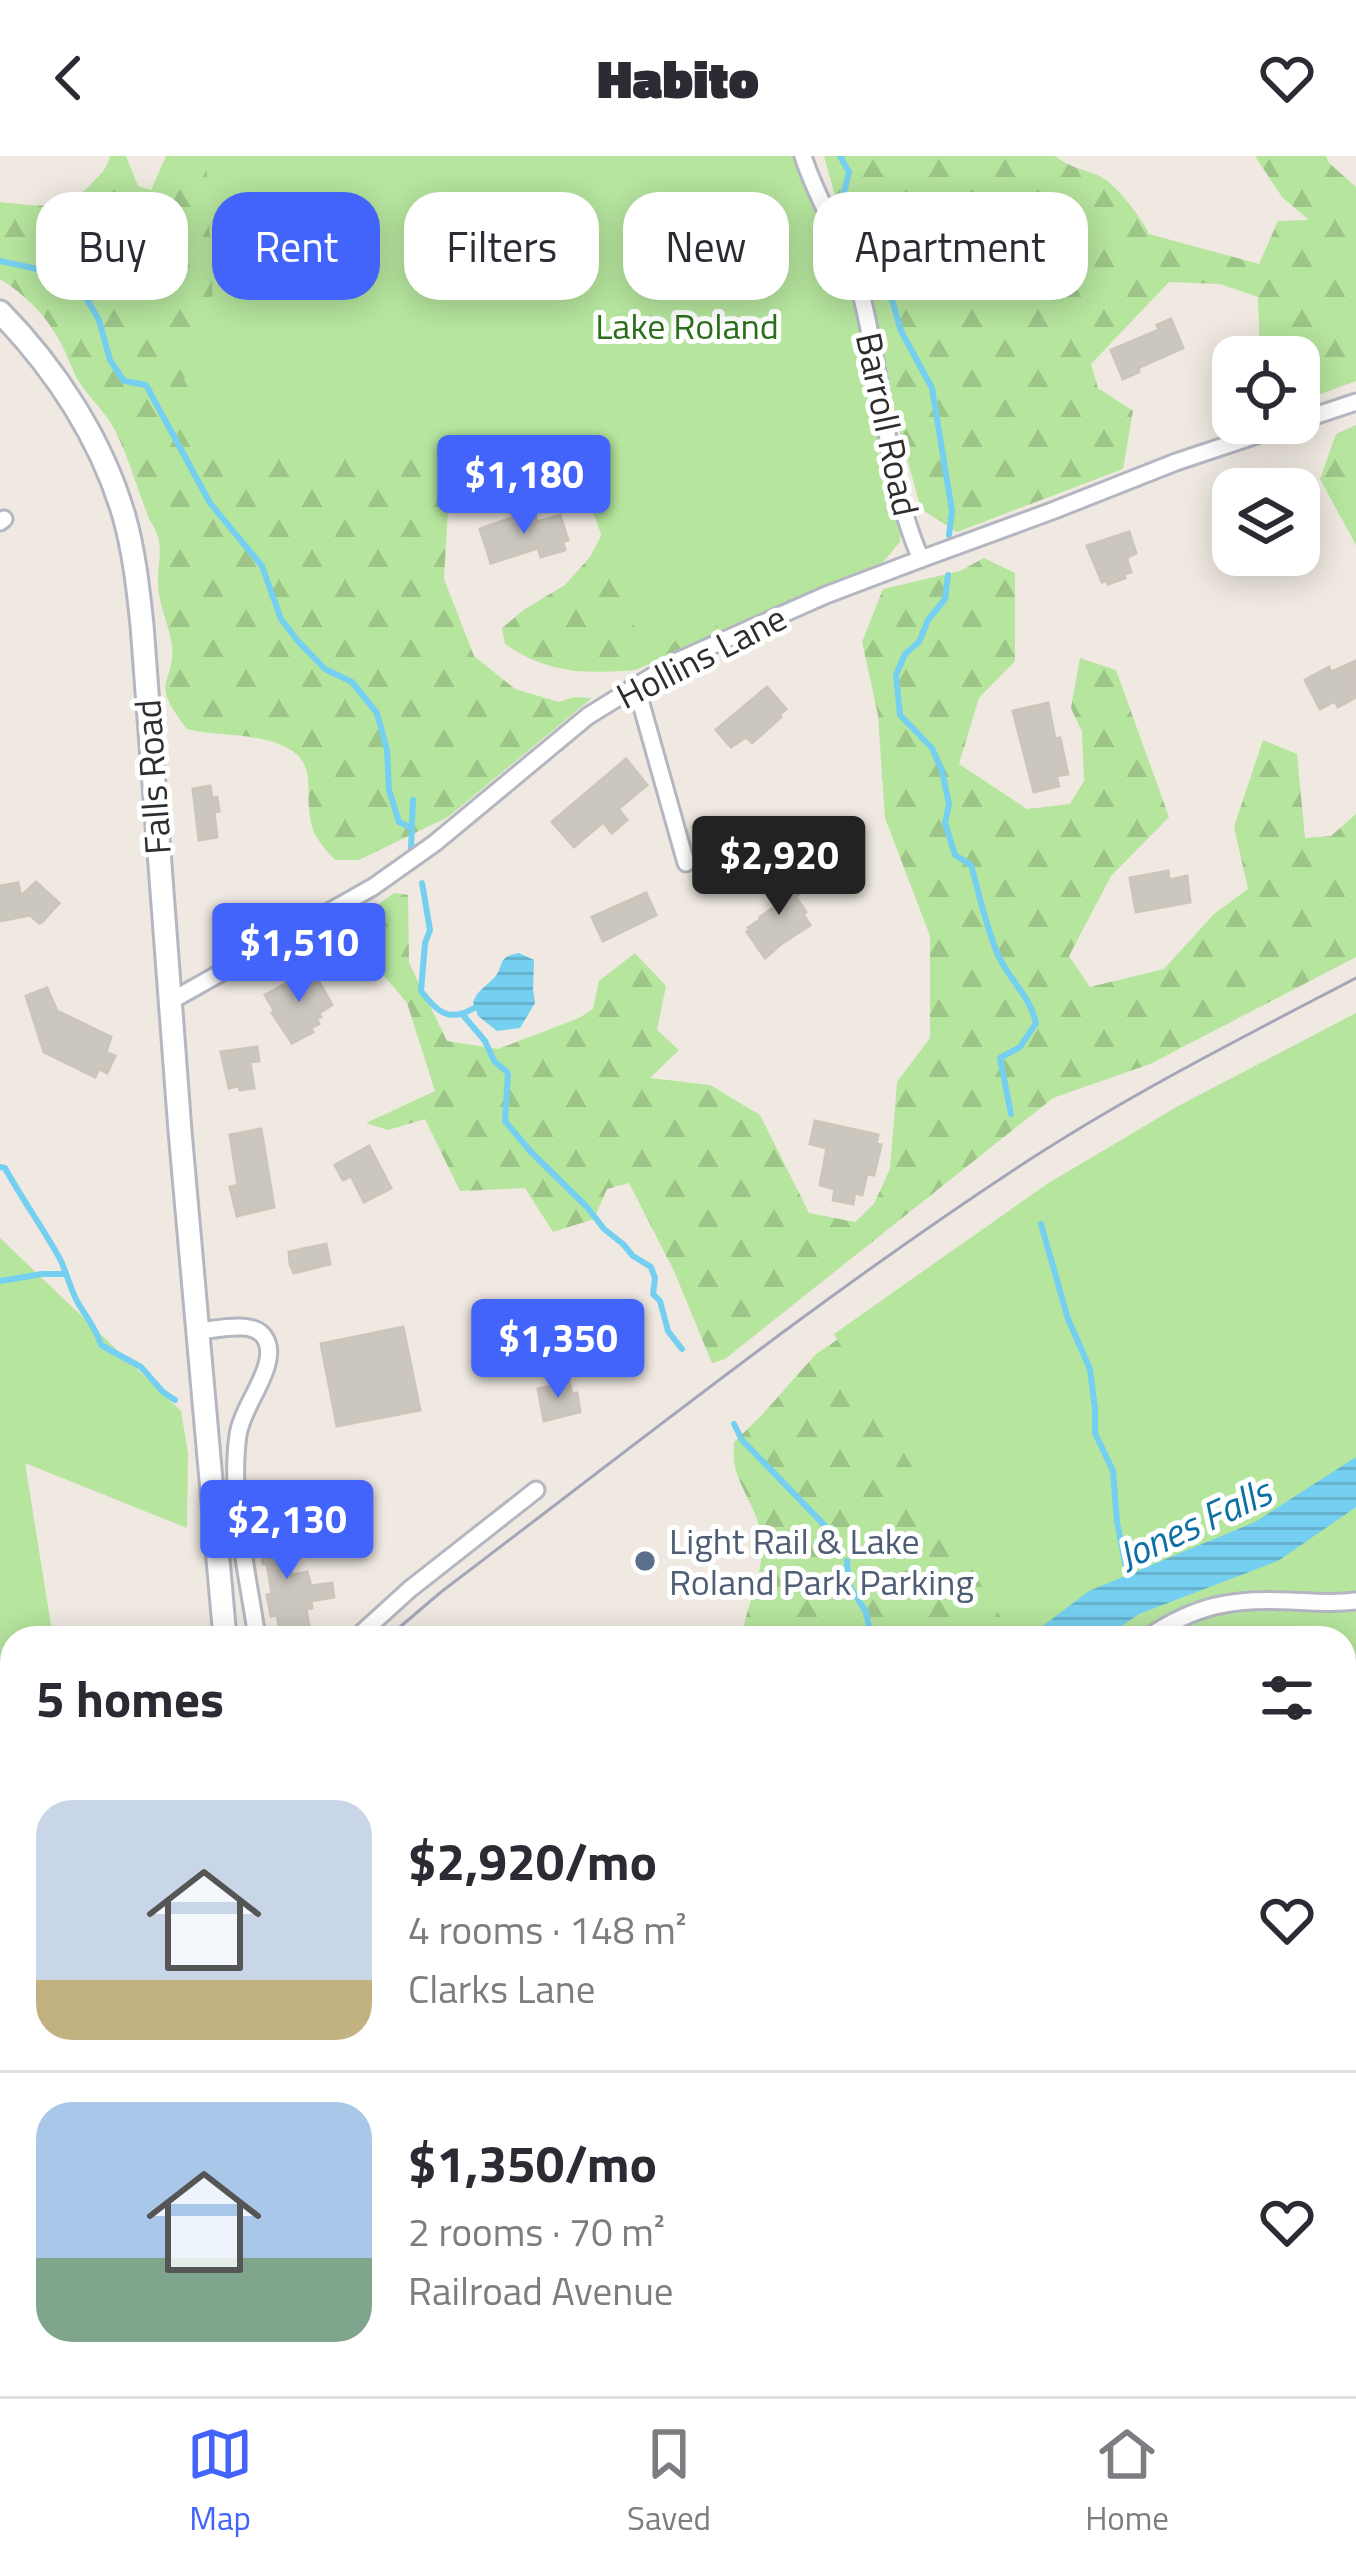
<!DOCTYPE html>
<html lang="en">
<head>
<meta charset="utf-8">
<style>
	body { margin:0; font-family:"Titillium Web",sans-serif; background:#f2f2f3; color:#2b2b33; height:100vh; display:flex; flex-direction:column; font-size:45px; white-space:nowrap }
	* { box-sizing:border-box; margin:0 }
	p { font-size:39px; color:#7c7c81 }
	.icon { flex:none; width:66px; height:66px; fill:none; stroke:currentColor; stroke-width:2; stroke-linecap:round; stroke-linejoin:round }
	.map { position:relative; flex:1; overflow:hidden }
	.drawer { position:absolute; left:0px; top:1470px; width:1356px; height:771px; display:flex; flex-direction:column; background:#fff; border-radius:36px 36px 0 0; box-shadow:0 6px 30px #0003 }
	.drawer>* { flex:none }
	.guide { position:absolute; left:36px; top:36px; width:1284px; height:108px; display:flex; gap:24px }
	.tools { position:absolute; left:1212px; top:180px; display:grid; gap:24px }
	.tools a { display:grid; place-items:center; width:108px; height:108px; border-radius:24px; background:#fff; box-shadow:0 6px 30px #0003; font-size:60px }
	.price { position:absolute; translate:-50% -102px; padding:0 27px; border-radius:12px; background:#4264fb; color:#fff; font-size:39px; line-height:78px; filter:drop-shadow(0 3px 6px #0008) }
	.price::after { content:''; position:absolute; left:50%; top:72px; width:36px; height:27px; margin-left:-18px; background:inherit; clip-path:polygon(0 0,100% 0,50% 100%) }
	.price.selected { background:#222; color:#fff }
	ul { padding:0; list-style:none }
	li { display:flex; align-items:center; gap:36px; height:300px; padding:0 36px }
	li+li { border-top:3px solid #e1e1e2 }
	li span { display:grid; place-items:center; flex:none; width:336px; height:240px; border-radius:36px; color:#555 }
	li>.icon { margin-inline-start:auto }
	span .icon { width:144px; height:144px; fill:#fffc; stroke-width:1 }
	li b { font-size:51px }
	h2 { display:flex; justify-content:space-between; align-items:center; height:144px; padding:0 36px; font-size:51px }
	.chip { padding:0 42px; border-radius:36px; background:#fff; box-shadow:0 6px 30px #0003; font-size:42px; line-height:108px }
	.chip.selected { background:#4264fb; color:#fff }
	header { display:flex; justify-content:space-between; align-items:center; height:156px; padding:0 36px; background:#fff; font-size:54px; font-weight:800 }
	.tab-bar { display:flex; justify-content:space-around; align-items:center; height:168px; border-top:3px solid #e1e1e2; background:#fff; font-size:33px; color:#7c7c81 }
	.tab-bar a { display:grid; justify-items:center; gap:6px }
	.tab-bar .selected { color:#4264fb }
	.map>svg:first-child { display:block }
</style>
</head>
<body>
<header><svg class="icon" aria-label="back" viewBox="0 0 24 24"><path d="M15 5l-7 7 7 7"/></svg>Habito<svg class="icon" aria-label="heart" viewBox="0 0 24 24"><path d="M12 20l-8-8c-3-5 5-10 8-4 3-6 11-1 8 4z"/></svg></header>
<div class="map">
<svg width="1356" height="2240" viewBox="0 0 1356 2240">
	<defs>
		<pattern id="industrial-grid" width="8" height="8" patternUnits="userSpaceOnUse" patternTransform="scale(3)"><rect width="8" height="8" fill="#e3e1e8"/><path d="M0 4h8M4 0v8" fill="none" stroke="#c3c1c7"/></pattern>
		<pattern id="forest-firs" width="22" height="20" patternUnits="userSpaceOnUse" patternTransform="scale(3)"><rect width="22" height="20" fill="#b6e59e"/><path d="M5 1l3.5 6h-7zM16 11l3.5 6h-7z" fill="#9dc588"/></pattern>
		<pattern id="water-rules" width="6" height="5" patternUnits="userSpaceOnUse" patternTransform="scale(3)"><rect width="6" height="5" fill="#75cff0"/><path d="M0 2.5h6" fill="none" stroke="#66b2ce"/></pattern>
	</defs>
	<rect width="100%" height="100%" fill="#efe9e1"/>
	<path fill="url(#industrial-grid)" d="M0,1517L12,1523V1864L0,1857Z"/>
	<g fill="url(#forest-firs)">
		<path d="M110,0H126L138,30L151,34L166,0H787L891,398L636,514C585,518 549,518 505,488L502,472L525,453L565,429L590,401L601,380L611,346L607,315L556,291L522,301L477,337L448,354L444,423L474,500L515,533L559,546L574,541L592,542L448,661L359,704H335C327,695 317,685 313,673C300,636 326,603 273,586C244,577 215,580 187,573C180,564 171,552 167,541C162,527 171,516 172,503C175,478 158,453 158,427C158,400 166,388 149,363C138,334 129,303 116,276C106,256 89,242 78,224C70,210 66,195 58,182C44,157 24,138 0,123V46C39,50 66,57 94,25C102,17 107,12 110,0Z"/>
		<path d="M824,0H1055C1073,13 1081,12 1099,20C1115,27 1142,62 1149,78L1259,108L1278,65L1309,64L1282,41L1255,0H1326L1329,7L1356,31V225L1299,246V201H1260L1258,141L1220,128L1169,126L1091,208L1098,232L1133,255L1123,313L957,376L921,353Z"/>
		<path d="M1356,269V389L1320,323L1336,278Z"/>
		<path d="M984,402L1015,417V505L979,542L959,608L1027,653L1070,648L1084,625L1082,576L1071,552L1080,502L1116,514L1169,661L1111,720L1069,800L1090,831L1164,813L1214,758L1248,733L1234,671L1263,584L1297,598L1305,682L1331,680L1356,658V801L1150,908L1053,942L725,1203L712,1207L674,1115L629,1027L607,1033L594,1063L553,1076L525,1032L460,1035L425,963L388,974L366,967L435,935L407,847L344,773L394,737L408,739L409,807L447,885L498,893L579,862L593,853L599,825L635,797L666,830L657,874L679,894L650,922L710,929L760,959L809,1057L855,1066L874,1048L890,1013L897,926L930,882V780L885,662L878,559L862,486L883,433L960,415Z"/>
		<path d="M1162,967L1356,1301L1027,1482H742C746,1446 767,1416 761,1378C757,1355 743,1337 736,1315C733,1306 734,1296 734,1286L761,1260L816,1198Z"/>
	</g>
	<g fill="#b6e59e">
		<path d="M206,0H795L838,94L859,150L900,366V386L883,406L749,464L686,476L648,509L570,292L216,293L184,223L214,169Z"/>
		<path d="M1356,857V1517L1344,1521V1482H1013L834,1178L1047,1028L1180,949Z"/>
		<path d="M0,1082L181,1255L188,1297L187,1372L25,1307L53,1482H12V1523L0,1517Z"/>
	</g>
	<g fill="url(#water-rules)">
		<path d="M519,797L534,804L533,833L535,847L520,872L497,875L478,860L473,846C478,834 484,832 493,823C506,810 495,801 519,797Z"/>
		<path d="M1356,1301V1351L1278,1405L1139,1458L1104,1482H1027L1089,1435L1255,1366Z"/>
	</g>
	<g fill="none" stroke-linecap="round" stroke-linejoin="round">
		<g stroke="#75cff0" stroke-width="6">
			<path d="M840,0L849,16L840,53L876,88L901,175L932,232L952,355L949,379"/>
			<path d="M0,105L74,121L99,164L110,204L124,225L146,229L210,347L262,410L281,463L297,484L325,513L352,526L377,557L387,594L389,634L399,666L410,671"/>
			<path d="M948,419L945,443L928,464L919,486L905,498L896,519L900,559L932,592L942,615L949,648L945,667L955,699L971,709C980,740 986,773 999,801C1011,826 1030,840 1036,867L1020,891L1000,902L1011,958"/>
			<path d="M411,692L413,644"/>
			<path d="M422,727L430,774L425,787L421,835C437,856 449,867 474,852"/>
			<path d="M463,859L485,885L494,905L508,917L505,965L531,996L587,1051L604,1073L623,1088L633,1100L651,1111L655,1122L653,1138L660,1145L668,1175L682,1193"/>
			<path d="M0,1011L5,1012C22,1043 43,1072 60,1103C67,1117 70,1133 78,1147C87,1162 96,1172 101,1189L141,1211L163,1236L175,1244"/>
			<path d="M1041,1068L1068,1163L1090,1213L1095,1253V1277L1113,1315L1117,1366L1128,1422"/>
			<path d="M0,1125L42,1118H64"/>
			<path d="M734,1268L742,1284L832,1377"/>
			<path d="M847,1405L849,1429L866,1456L869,1471L884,1482"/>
			<path d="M0,1857L12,1862"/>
		</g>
	</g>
	<g fill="#cbc7bf" stroke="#cbc5ba" stroke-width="3">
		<path d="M1171,163L1183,192L1138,212L1139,216L1123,223L1111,194L1159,174L1157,169Z"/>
		<path d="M534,354L537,366L560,359L568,384L563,385L565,394L541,401L538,392L491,407L480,373Z"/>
		<path d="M1129,376L1136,397L1128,401L1127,404L1131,416L1124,418L1125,422L1108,428L1107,424L1102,426L1087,390Z"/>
		<path d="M1356,505V541L1338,551L1335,545L1320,553L1305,524L1329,511L1331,516Z"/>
		<path d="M767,531L786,553L779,559L781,561L752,587L746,581L731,591L716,574Z"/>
		<path d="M1048,547L1055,583L1060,582L1068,618L1056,620L1059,630L1034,636L1013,555Z"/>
		<path d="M626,603L647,629L618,653L627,664L612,677L603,666L574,691L552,666Z"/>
		<path d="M210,630L212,642L217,641L219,655L214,656L217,681L199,684L193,633Z"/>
		<path d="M1168,715L1169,724L1187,720L1190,746L1136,756L1130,722Z"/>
		<path d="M784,718L798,739L795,740L806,756L803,758L810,769L781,788L765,802L747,776L750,774L748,772L761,763L760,761L776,750L763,731Z"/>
		<path d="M36,726L59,747L42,766L39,767L30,759L0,765V730L18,727L21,740Z"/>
		<path d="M646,737L656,759L603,785L592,761Z"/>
		<path d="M312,813L332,849L319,857L321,861L316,863L319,868L311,872L313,876L292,887L272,857L275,856L265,839Z"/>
		<path d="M47,832L57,855L111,881L106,896L115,900L107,917L99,913L95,921L44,896L26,840Z"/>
		<path d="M257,891L259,905L250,906L254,932L240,934L239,930L229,932L221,896Z"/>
		<path d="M815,965L878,979L876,988L881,989L874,1019L867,1018L862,1039L855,1037L853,1048L833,1044L835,1033L820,1029L827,992L810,988Z"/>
		<path d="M261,973L274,1051L237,1060L230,1031L238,1029L230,979Z"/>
		<path d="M369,990L391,1032L364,1046L351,1020L343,1024L335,1009Z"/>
		<path d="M326,1088L330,1108L294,1117L290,1108L289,1096Z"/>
		<path d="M403,1171L420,1254L337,1270L321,1188Z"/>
		<path d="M569,1226L572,1238L577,1237L580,1256L544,1265L538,1233Z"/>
		<path d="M270,1348L275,1385L285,1384L292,1419L307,1416L311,1430L332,1427L334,1441L311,1445L312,1452L306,1453L311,1480L281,1482L277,1459L271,1460L267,1439L272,1438L267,1408H263L255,1350Z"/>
	</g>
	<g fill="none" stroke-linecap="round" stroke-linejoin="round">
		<defs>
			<g id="minor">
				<path d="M803,0C818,48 848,90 861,138C884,224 885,322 921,403"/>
				<path d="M1299,265L1356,246"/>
				<path d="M0,366L4,363"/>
				<path d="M633,530L640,544L686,707"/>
				<path d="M169,846L373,731L435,687L588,560L677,505L826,439L921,403L1052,355L1176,306L1293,267"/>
				<path d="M197,1175C217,1174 256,1162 266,1184C279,1210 242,1249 238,1279C229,1342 248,1419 257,1482"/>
				<path d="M356,1482L410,1433L536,1334"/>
				<path d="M1147,1482C1195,1449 1233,1442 1290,1445C1312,1446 1334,1448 1356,1445"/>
				<path d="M1344,1708L1356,1709"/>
				<path d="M1344,1920L1356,1941"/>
				<path d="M633,2229L635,2240"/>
				<path d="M1202,2229L1204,2240"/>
			</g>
			<g id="secondary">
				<path d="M0,156C55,212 102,284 124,360C134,395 138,432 142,469L180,975L225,1482"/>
				<path d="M399,2229L401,2240"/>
			</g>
		</defs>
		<use href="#minor" stroke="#b4b7c1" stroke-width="21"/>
		<use href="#secondary" stroke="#b4b7c1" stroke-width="27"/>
		<use href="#minor" stroke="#fff" stroke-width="15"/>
		<use href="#secondary" stroke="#fff" stroke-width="21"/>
		<g stroke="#a3a6b8" stroke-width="3">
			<path d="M387,1482L441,1436C635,1289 825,1137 1029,1004C1134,936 1245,880 1356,822"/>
			<path d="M0,2001L12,1974"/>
		</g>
	</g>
	<circle fill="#5c6f8a" stroke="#fff" stroke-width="4.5" cx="645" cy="1405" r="12"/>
	<g text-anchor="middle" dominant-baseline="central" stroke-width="10" stroke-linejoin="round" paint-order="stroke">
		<g font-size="36" fill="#2c6e1b" stroke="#fff">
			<text x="687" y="169">Lake Roland</text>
		</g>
		<g font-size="36" fill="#2e2e2e" stroke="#fff">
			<text transform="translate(888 268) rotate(78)">Barroll Road</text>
			<text transform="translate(701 500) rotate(-27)">Hollins Lane</text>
			<text transform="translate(152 621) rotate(-94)">Falls Road</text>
		</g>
		<g font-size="36" fill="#4e5e75" stroke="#fff" text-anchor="start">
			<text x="669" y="1384">Light Rail &amp; Lake<tspan x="669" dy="41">Roland Park Parking</tspan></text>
		</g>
		<g font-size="39" font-style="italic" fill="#0d6fa3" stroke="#fff">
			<text transform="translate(1194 1367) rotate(-25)">Jones Falls</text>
		</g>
	</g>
</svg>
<div class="tools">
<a><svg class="icon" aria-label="locate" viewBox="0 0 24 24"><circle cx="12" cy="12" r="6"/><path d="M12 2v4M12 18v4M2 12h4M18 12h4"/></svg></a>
<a><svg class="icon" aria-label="layers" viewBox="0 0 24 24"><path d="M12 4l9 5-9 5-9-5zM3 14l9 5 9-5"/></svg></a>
</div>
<b class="price" style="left:524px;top:381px">$1,180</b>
<b class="price selected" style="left:779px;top:762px">$2,920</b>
<b class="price" style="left:299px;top:849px">$1,510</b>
<b class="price" style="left:558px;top:1245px">$1,350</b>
<b class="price" style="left:287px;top:1426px">$2,130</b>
<div class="guide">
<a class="chip">Buy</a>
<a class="chip selected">Rent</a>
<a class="chip">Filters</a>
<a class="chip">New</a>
<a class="chip">Apartment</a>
</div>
<section class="drawer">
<h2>5 homes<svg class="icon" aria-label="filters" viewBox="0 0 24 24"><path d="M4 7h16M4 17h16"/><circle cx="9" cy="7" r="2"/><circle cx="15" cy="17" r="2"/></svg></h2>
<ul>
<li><span style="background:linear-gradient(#c9d6e8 75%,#c2b280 0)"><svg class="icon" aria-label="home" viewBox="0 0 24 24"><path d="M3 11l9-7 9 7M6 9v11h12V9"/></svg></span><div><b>$2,920/mo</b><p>4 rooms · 148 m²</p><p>Clarks Lane</p></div><svg class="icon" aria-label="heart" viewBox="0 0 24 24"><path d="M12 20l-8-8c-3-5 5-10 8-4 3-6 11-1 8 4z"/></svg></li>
<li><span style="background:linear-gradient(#a9c7e8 65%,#7fa58c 0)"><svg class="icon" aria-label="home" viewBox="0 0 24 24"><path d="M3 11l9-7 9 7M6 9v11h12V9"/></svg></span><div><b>$1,350/mo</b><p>2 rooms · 70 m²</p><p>Railroad Avenue</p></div><svg class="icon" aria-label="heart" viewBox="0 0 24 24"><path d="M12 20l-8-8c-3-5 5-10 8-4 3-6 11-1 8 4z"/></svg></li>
</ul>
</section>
</div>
<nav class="tab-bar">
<a class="selected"><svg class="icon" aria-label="map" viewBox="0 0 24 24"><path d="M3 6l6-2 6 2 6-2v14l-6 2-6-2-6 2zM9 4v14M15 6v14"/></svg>Map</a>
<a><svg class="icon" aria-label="saved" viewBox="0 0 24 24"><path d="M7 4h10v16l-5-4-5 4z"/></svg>Saved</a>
<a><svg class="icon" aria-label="home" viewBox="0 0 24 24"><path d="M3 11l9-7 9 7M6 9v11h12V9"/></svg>Home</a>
</nav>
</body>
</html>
